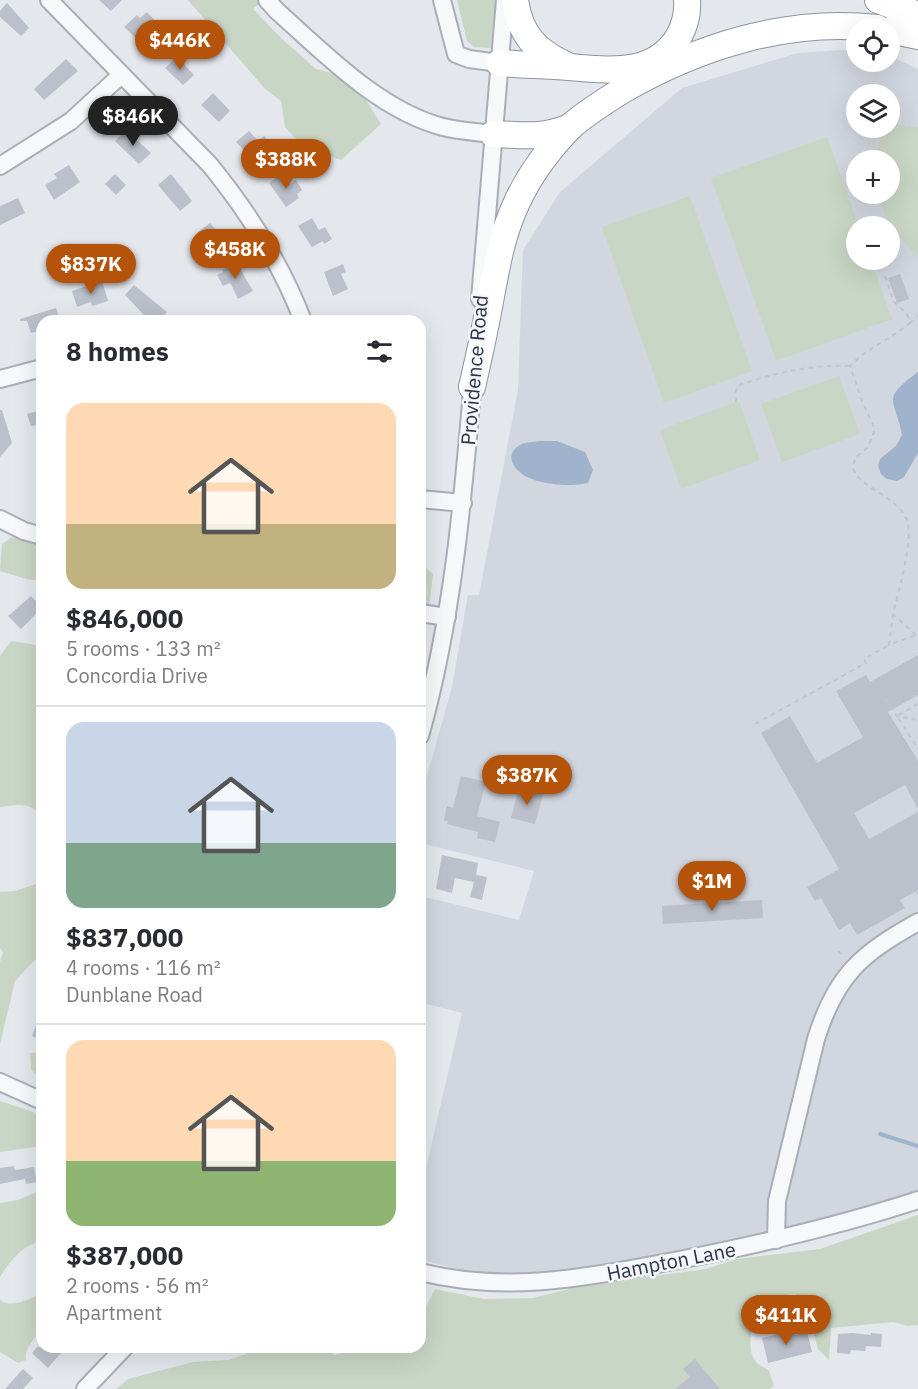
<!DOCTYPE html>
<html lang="en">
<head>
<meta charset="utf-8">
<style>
	body { margin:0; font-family:"IBM Plex Sans",sans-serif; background:#f7f7f7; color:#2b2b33; height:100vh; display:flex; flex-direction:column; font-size:22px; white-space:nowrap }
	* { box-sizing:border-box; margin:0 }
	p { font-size:20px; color:#7c7c81 }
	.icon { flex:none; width:33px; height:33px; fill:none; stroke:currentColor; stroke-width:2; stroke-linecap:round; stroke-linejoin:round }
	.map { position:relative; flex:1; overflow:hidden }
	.drawer { position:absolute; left:36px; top:315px; width:390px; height:1038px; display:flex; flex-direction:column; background:#fff; border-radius:18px; box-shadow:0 6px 24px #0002 }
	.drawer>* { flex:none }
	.tools { position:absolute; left:846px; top:18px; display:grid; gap:12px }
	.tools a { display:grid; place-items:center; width:54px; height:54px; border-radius:50%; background:#fff; box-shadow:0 6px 24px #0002; font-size:30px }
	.price { position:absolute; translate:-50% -51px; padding:0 14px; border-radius:21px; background:#b45309; color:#fff; font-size:20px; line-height:39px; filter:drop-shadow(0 2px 3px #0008) }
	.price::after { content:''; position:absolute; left:50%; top:36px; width:18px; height:14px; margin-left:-9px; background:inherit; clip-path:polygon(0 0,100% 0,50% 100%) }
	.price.current { background:#222; color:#fff }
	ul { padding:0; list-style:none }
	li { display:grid; align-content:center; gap:12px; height:318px; padding:0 30px }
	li+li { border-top:2px solid #e1e1e2 }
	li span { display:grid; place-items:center; height:186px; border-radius:18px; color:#555 }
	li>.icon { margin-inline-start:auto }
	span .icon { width:108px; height:108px; fill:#fffc; stroke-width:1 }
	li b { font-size:26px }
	h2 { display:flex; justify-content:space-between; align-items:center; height:72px; padding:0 30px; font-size:26px }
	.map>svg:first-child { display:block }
</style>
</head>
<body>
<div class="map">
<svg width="918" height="1389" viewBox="0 0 918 1389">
	<rect width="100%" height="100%" fill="#e4e7ec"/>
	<path fill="#d2d6de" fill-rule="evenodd" d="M856,49V62H890V56L918,69V1192L846,1214L754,1237L594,1268L551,1274L505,1275L463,1271L420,1259V1185H422L462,1013L420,1002V896L519,920L534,871L420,843V801L452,687L468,595H479L518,390L523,250L560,192L682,88L798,53ZM856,94H890V128H856ZM856,160H890V194H856ZM856,226H890V260H856Z"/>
	<g fill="#c9d6c5">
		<path d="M188,0H263L253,9L282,39L316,69L336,74L361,92L381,124L341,160L301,145L285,127L281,101L265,89Z"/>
		<path d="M457,0H497L492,48L474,47L467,41Z"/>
		<path d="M890,124L918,127V257L888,224L878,194H890V160H876V154L883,128H890Z"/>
		<path d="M827,137L859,226H856V260H871L892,319L776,361L711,178Z"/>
		<path d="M690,196L752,371L664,403L602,227Z"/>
		<path d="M839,376L860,434L782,462L761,404Z"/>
		<path d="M739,401L760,460L681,489L660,430Z"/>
		<path d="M12,537L42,545V581L26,579L0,571L2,544Z"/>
		<path d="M420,563L433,574L429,606L422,610H420Z"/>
		<path d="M11,641L42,646V818C31,801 17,805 0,807V656Z"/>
		<path d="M42,882V952L15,981L0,1044V962L3,952L0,948V892L15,891Z"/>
		<path d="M30,1053H42V1083L31,1069Z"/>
		<path d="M0,1101L42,1115V1146L0,1152Z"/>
		<path d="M42,1190V1245L38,1243C23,1244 8,1264 0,1277V1203L18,1200Z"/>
		<path d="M918,1215V1325L907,1326L894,1322L831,1328L829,1360L818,1349L810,1319L799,1309L796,1294C786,1295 777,1295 769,1301C753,1312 743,1348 757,1363C760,1366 766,1368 769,1371L774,1386L770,1389H116L128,1379L193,1362L228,1360L258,1350L259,1347H317L335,1355L351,1351L356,1347H420V1318L435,1289L484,1299L533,1298L581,1286L706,1269L737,1259L820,1249Z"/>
		<path d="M42,1293C42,1305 43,1319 39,1331C34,1341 24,1348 26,1360L18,1363L0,1352V1300C12,1309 30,1299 42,1293Z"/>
	</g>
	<g fill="#9fb4cc">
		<path d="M918,372V453L904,477L897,481L887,479L881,474L878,466L880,459L896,446L902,435C895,397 880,400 918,372Z"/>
		<path d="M540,441H557L585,452L593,470L588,483C571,487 543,485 527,477C516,472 504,457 517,447C523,442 533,442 540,441Z"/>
	</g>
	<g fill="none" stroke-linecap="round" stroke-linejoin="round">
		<path stroke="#9fb4cc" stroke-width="4" d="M880,1134L918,1146"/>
	</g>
	<g fill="#bbc0ca">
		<path d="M99,0H122L111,11Z"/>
		<path d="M7,3L29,28L21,36L0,17V11Z"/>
		<path d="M147,12L159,25L155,28L165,38L151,52L124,27L137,15L140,18Z"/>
		<path d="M177,57L194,75L183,85L165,68Z"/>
		<path d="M66,59L78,71L44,100L34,89Z"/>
		<path d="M213,93L230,111L219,122L201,105Z"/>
		<path d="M126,130L151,153L139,164L115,141Z"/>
		<path d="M249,131L258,141L264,136L272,145L254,160L236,142Z"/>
		<path d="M69,165L80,182L54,200L45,185L57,178L54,174Z"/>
		<path d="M283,173L290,184L296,180L302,190L297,194L299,198L286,207L269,183Z"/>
		<path d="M115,174L126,185L116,195L105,184Z"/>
		<path d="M171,174L192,201L180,211L158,185Z"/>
		<path d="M18,198L25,213L0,225V206Z"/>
		<path d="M312,218L319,230L325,227L332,239L324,244L323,241L312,247L298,226Z"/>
		<path d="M210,223L223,238L221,241L224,246L213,254L198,232Z"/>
		<path d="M236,262L253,291L238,299L231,284L229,283L223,286L217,275L223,272L222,270Z"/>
		<path d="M343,264L346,272L341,274L348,289L333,296L324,272Z"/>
		<path d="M900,274L909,299L897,303L888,278Z"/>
		<path d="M102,281L108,301L92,306L91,302L77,307L72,291Z"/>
		<path d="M134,285L167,312L159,321H146L141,316L143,314L125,295Z"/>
		<path d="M56,308L60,321H42V330L31,333L27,321H20V319Z"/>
		<path d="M0,410H2L12,443L0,457Z"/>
		<path d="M42,410V425L31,426L27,414Z"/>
		<path d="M31,596L42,608L21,629L8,616Z"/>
		<path d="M918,655V695L888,712L918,761V809L905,785L854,813L869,839L918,812V890L900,900L905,908L857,935L850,923L839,930L821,898L815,901L807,887L839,869L761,733L790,716L817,763L863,737L836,691L866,675L870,682Z"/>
		<path d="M461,776L486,782L477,816L500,822L495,842L477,838L478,832L447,824L448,821L444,820L447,806L453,808Z"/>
		<path d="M519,788L543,794L535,824L511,818Z"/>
		<path d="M442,855L478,863L476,875L487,877L482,900L470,897L474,882L455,878L452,893L436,889Z"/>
		<path d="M762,900L763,918L663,924L662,906Z"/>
		<path d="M41,1012H42V1040L32,1036Z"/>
		<path d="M14,1166L15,1170L34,1167L37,1182L26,1184L25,1179L0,1184V1168Z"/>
		<path d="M794,1330L795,1335L807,1332L812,1352L768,1363L762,1338Z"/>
		<path d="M852,1333L871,1335V1333L882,1334L881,1347L866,1346L865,1351L851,1350L850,1354L837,1353L838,1334Z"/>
		<path d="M37,1347H66L48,1368L32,1353Z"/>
		<path d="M695,1359L720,1389H675L690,1377L683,1369Z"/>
		<path d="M23,1369L33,1378L23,1389H5Z"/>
	</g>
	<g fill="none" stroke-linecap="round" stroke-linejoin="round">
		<defs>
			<g id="minor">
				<path d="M49,0L210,165C249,213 281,263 303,321"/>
				<path d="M267,0L277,11C324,53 380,111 443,127C459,131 477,132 493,134"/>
				<path d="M442,0L456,54L469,59L499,63"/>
				<path d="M0,166L71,121L121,75"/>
				<path d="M480,299L505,0"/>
				<path d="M0,379L42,368"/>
				<path d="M420,499L463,503"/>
				<path d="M0,519L24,531L42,536"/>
				<path d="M420,613L447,617"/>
				<path d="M420,736C453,619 463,499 473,379"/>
				<path d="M0,1082L42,1101"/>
				<path d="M776,1240L777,1201L816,1039C836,975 861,954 918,922"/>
				<path d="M420,1272C509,1294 586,1277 674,1261C756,1245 838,1226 918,1200"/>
				<path d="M85,1389L125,1347"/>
			</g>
			<g id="highway">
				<path d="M515,0C520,34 535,51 566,65"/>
				<path d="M878,0L918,15"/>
				<path d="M890,30L918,36"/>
				<path d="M499,63C523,65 546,65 569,67C609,70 655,77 679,36C685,25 688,13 687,0"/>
				<path d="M493,134C525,135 539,139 570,127"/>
				<path d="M472,387C478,361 484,334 489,307C496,270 501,236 517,202C529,176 549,149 569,128C584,114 604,102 621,91C698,46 788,18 877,28"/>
			</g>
		</defs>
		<use href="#minor" stroke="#a9aeb7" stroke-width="20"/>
		<use href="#highway" stroke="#8b94a3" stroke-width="28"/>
		<g stroke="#c2c5cb" stroke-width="2" stroke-dasharray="4.5 4.5" stroke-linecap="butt">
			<path d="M885,276L894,302L907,314L910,323C891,339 867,348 850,366L862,401L873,425L874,432L868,447L855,458L853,467C856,480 868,485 878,492C889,499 900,506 906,518C915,538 898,592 893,614L918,637"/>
			<path d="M910,323L918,315"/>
			<path d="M736,402L735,393L739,385C775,373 812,364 850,366"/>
			<path d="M893,614L889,645L916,635"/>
			<path d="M885,699L897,716L918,720"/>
			<path d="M918,704L897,716L918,749"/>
			<path d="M755,724L866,663L864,659L889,645"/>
			<path d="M916,891L918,894"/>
			<path d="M838,951L845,957"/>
		</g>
		<use href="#minor" stroke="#f7f8fa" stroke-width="16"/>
		<use href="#highway" stroke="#fff" stroke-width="26"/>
	</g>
	<g text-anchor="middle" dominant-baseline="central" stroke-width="5" stroke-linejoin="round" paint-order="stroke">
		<g font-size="20" fill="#2b3445" stroke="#f4f6f9">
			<text transform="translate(474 370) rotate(-85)">Providence Road</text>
			<text transform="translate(671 1261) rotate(-11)">Hampton Lane</text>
		</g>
	</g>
</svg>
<div class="tools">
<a><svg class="icon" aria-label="locate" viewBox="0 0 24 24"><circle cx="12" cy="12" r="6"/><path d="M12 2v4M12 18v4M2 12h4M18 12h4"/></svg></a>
<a><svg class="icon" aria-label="layers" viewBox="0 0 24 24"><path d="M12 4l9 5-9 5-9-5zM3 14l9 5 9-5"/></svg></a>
<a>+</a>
<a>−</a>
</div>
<b class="price" style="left:180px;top:71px">$446K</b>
<b class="price current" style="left:133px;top:147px">$846K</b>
<b class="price" style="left:286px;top:190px">$388K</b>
<b class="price" style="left:235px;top:280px">$458K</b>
<b class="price" style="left:91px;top:295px">$837K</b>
<b class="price" style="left:527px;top:806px">$387K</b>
<b class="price" style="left:712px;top:912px">$1M</b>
<b class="price" style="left:786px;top:1346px">$411K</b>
<section class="drawer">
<h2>8 homes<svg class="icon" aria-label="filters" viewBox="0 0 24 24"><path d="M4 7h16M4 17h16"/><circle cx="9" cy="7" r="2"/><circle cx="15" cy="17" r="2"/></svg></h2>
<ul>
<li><span style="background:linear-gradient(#ffd9b3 65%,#c2b280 0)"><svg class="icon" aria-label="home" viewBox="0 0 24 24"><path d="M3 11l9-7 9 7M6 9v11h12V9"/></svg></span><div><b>$846,000</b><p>5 rooms · 133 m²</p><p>Concordia Drive</p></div></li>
<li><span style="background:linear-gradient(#c9d6e8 65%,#7fa58c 0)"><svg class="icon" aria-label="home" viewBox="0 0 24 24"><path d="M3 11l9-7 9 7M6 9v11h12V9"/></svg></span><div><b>$837,000</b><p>4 rooms · 116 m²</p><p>Dunblane Road</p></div></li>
<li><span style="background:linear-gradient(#ffd9b3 65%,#8fb573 0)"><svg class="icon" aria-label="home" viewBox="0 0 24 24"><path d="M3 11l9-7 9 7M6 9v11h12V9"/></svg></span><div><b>$387,000</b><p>2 rooms · 56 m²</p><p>Apartment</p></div></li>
</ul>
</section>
</div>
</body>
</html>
